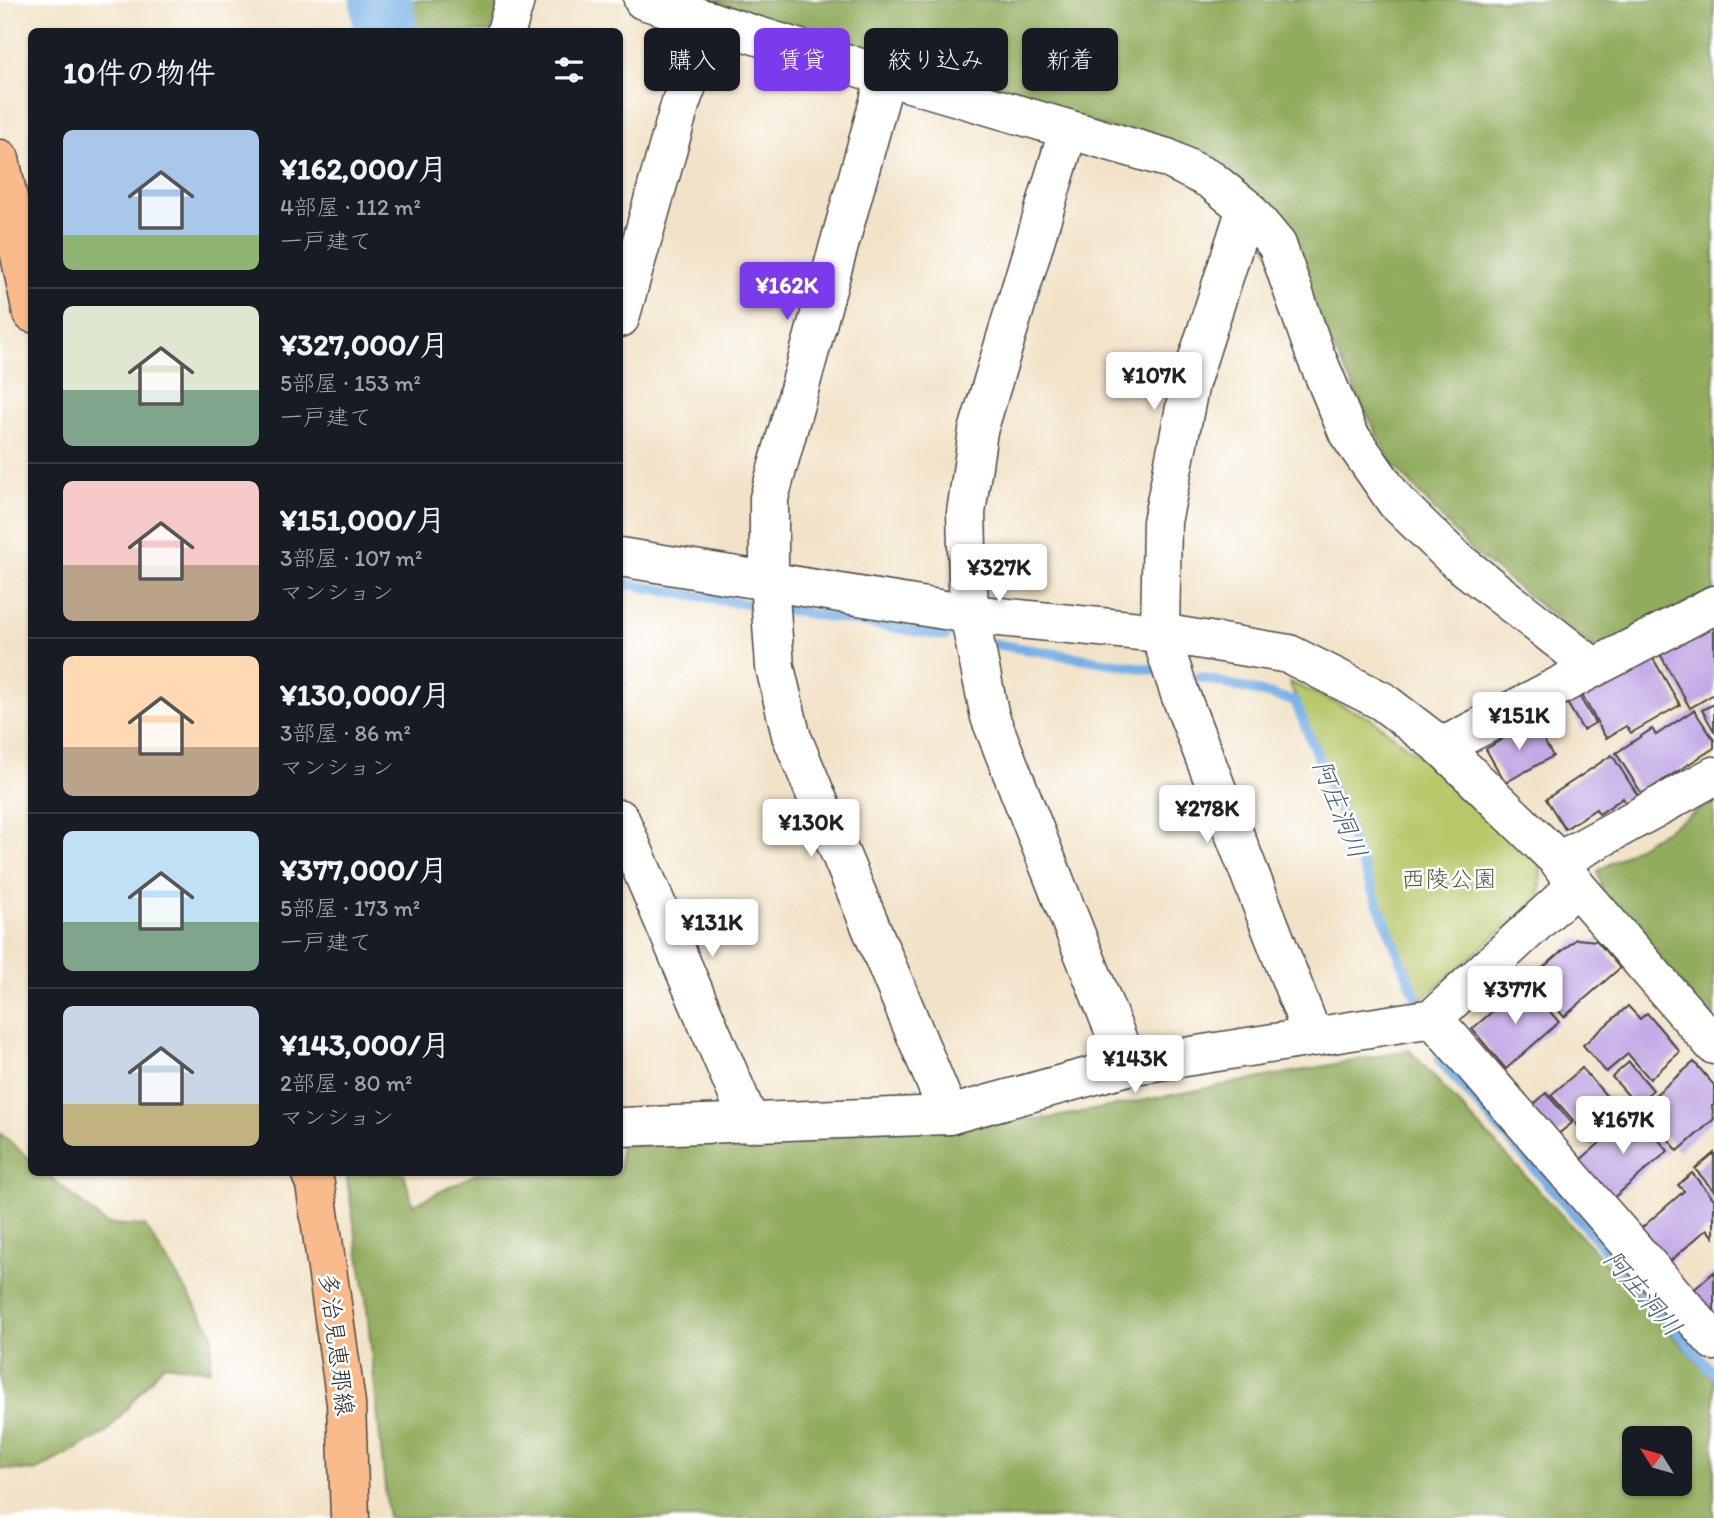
<!DOCTYPE html>
<html lang="ja">
<head>
<meta charset="utf-8">
<style>
	body { margin:0; font-family:Itim,"Klee One",sans-serif; background:#20242c; color:#f1f3f6; height:100vh; display:flex; flex-direction:column; font-size:26px; white-space:nowrap }
	* { box-sizing:border-box; margin:0 }
	p { font-size:23px; color:#9ea1a6 }
	.icon { flex:none; width:38px; height:38px; fill:none; stroke:currentColor; stroke-width:2; stroke-linecap:round; stroke-linejoin:round }
	.map { position:relative; flex:1; overflow:hidden }
	.sheet { position:absolute; left:28px; top:28px; width:595px; height:1148px; display:flex; flex-direction:column; background:#171b24; border-radius:10px; box-shadow:0 2px 5px #0004 }
	.sheet>* { flex:none }
	.top-card { position:absolute; left:644px; top:28px; width:665px; height:63px; display:flex; gap:14px }
	.needle { width:46px; rotate:307deg }
	.tools { position:absolute; left:1622px; top:1426px; display:grid; gap:14px }
	.tools a { display:grid; place-items:center; width:70px; height:70px; border-radius:10px; background:#171b24; box-shadow:0 2px 5px #0004; font-size:35px }
	.price { position:absolute; translate:-50% -60px; padding:0 16px; border-radius:7px; background:#fff; color:#222; font-size:23px; line-height:46px; filter:drop-shadow(0 2px 4px #0008) }
	.price::after { content:''; position:absolute; left:50%; top:42px; width:21px; height:16px; margin-left:-10px; background:inherit; clip-path:polygon(0 0,100% 0,50% 100%) }
	.price.active { background:#7c3aed; color:#fff }
	ul { padding:0; list-style:none }
	li { display:flex; align-items:center; gap:21px; height:175px; padding:0 35px }
	li+li { border-top:2px solid #363941 }
	li span { display:grid; place-items:center; flex:none; width:196px; height:140px; border-radius:10px; color:#555 }
	li>.icon { margin-inline-start:auto }
	span .icon { width:84px; height:84px; fill:#fffc; stroke-width:1 }
	li b { font-size:30px }
	h2 { display:flex; justify-content:space-between; align-items:center; height:84px; padding:0 35px; font-size:30px }
	.pill { padding:0 24px; border-radius:10px; background:#171b24; box-shadow:0 2px 5px #0004; font-size:24px; line-height:63px }
	.pill.active { background:#7c3aed; color:#fff }
	.map>svg:first-child { display:block }
</style>
</head>
<body>
<div class="map">
<svg width="1714" height="1518" viewBox="0 0 1714 1518">
	<rect width="100%" height="100%" fill="#fff"/>
	<filter id="ink" filterUnits="userSpaceOnUse"><feTurbulence type="fractalNoise" baseFrequency=".0143" numOctaves="2"/><feDisplacementMap in="SourceGraphic" scale="14" xChannelSelector="R" yChannelSelector="G"/><feConvolveMatrix kernelMatrix="1 2 1 2 8 2 1 2 1" color-interpolation-filters="sRGB"/></filter>
	<filter id="wash" filterUnits="userSpaceOnUse"><feTurbulence type="fractalNoise" baseFrequency=".00686" numOctaves="4" result="noise"/><feDisplacementMap in="SourceGraphic" scale="28" xChannelSelector="R" yChannelSelector="G"/><feGaussianBlur stdDeviation="1.57" result="paint"/><feColorMatrix in="noise" values="0 0 0 0 0 0 0 0 0 0 0 0 0 0 0 0 0 1.4 0 .05"/><feComposite in="paint" operator="in"/></filter>
	<g filter="url(#wash)">
		<rect width="100%" height="100%" fill="#f2e3c8"/>
		<path fill="#b8c769" stroke="#72794a" stroke-width="2" d="M1289,682L1372,719L1435,769L1541,863L1540,897L1421,1000Z"/>
		<g fill="#92ac5d" stroke="#5e6c44" stroke-width="2" fill-rule="evenodd">
			<path d="M385,0H501L491,32L389,31Z"/>
			<path d="M711,0H1714V590L1596,650L1471,550L1391,462L1331,343L1208,160Z"/>
			<path d="M1714,801V1023L1603,894L1598,871Z"/>
			<path d="M1409,1050L1714,1380V1518H388L366,1299L346,1173H404L413,1205L478,1173L620,1172V1145L1050,1118ZM1634,1438H1680V1484H1634Z"/>
			<path d="M0,1133L31,1160L32,1172L46,1173L106,1224L145,1226L213,1333L210,1370L164,1364L106,1433L35,1471L0,1469Z"/>
		</g>
		<g fill="none" stroke-linecap="round" stroke-linejoin="round">
			<g stroke="#76b0e6" stroke-width="10">
				<path d="M620,583L752,605"/>
				<path d="M787,610L946,636"/>
				<path d="M995,644L1154,670"/>
				<path d="M1199,677L1295,701L1421,1009"/>
				<path d="M1440,1052V1061L1714,1374"/>
			</g>
			<path stroke="#76b0e6" stroke-width="63" d="M381,0L386,32"/>
		</g>
		<g id="blocks">
			<g fill="#c2a9e5">
				<path d="M1714,624V694L1690,708L1660,654Z"/>
				<path d="M1651,655L1680,705L1631,733L1626,726L1606,738L1582,695Z"/>
				<path d="M1578,694L1595,723L1583,730L1566,701Z"/>
				<path d="M1714,704V731L1702,710Z"/>
				<path d="M1694,710L1714,740V748L1642,794L1616,753L1652,729L1656,735Z"/>
				<path d="M1533,721L1553,756L1505,783L1486,749Z"/>
				<path d="M1612,755L1640,799L1628,807L1623,798L1599,814L1596,809L1565,829L1546,799Z"/>
				<path d="M1576,939L1597,941L1620,968L1564,1017L1531,978Z"/>
				<path d="M1525,983L1559,1022L1506,1069L1472,1029Z"/>
				<path d="M1628,1006L1640,1019L1647,1013L1680,1052L1650,1079L1628,1054L1606,1072L1583,1045Z"/>
				<path d="M1629,1062L1653,1090L1636,1104L1612,1077Z"/>
				<path d="M1694,1062L1714,1085V1105L1712,1106L1714,1119L1678,1151L1641,1107Z"/>
				<path d="M1582,1068L1624,1116L1593,1143L1551,1095Z"/>
				<path d="M1546,1093L1572,1123L1553,1138L1529,1109Z"/>
				<path d="M1635,1112L1668,1151L1611,1200L1578,1162Z"/>
				<path d="M1714,1153V1191L1695,1169Z"/>
				<path d="M1692,1173L1714,1199V1237L1707,1229L1667,1264L1638,1231L1684,1191L1678,1185Z"/>
				<path d="M1714,1272V1324L1689,1294Z"/>
			</g>
		</g>
	</g>
	<g filter="url(#ink)">
		<use href="#blocks" fill-opacity="0" stroke="#494743" stroke-width="2"/>
		<g fill="none" stroke-linecap="round" stroke-linejoin="round">
			<defs>
				<g id="minor">
					<path d="M643,0L886,76L1167,158L1211,180L1246,208L1277,245L1315,354L1348,433L1396,502L1455,559L1593,667"/>
					<path d="M506,32L515,0"/>
					<path d="M886,76L769,498V580L775,667L791,735L949,1115"/>
					<path d="M1068,131L978,431L966,513L969,614L990,717L1128,1066"/>
					<path d="M1246,208L1190,383L1162,522L1160,633L1180,694L1313,1037"/>
					<path d="M620,318L681,102L711,21"/>
					<path d="M620,557L969,614L1160,633L1289,654L1382,701L1442,747L1559,861L1576,886L1714,1045"/>
					<path d="M1442,747L1714,605"/>
					<path d="M620,819L750,1123"/>
					<path d="M1559,861L1714,776"/>
					<path d="M1433,1018L1714,1341"/>
					<path d="M620,1127L949,1115L1128,1066L1433,1018L1576,886"/>
				</g>
				<g id="major">
					<path d="M0,159L32,313"/>
					<path d="M310,1172L315,1184L346,1403L350,1518"/>
				</g>
			</defs>
			<use href="#minor" stroke="#494743" stroke-width="41"/>
			<use href="#major" stroke="#494743" stroke-width="41"/>
			<use href="#minor" stroke="#fff" stroke-width="38"/>
			<use href="#major" stroke="#fabb8c" stroke-width="38"/>
		</g>
	</g>
	<g text-anchor="middle" dominant-baseline="central" stroke-width="5" stroke-linejoin="round" paint-order="stroke">
		<g font-size="24" fill="#555a3e" stroke="#fff">
			<text x="1449" y="878">西陵公園</text>
		</g>
		<g font-size="24" fill="#2b2b2b" stroke="#fff">
			<text transform="translate(337 1344) rotate(83)">多治見恵那線</text>
		</g>
		<g font-size="26" font-style="italic" fill="#496076" stroke="#fff">
			<text transform="translate(1340 809) rotate(68)">阿庄洞川</text>
			<text transform="translate(1643 1293) rotate(49)">阿庄洞川</text>
		</g>
	</g>
</svg>
<div class="tools">
<a><svg class="needle" viewBox="-14 -14 28 28"><path d="M0-13l5 13h-10z" fill="#e53935"/><path d="M0 13l5-13h-10z" fill="#9ea1a6"/></svg></a>
</div>
<b class="price active" style="left:787px;top:322px">¥162K</b>
<b class="price" style="left:1154px;top:412px">¥107K</b>
<b class="price" style="left:999px;top:604px">¥327K</b>
<b class="price" style="left:1519px;top:752px">¥151K</b>
<b class="price" style="left:1207px;top:845px">¥278K</b>
<b class="price" style="left:811px;top:859px">¥130K</b>
<b class="price" style="left:712px;top:959px">¥131K</b>
<b class="price" style="left:1515px;top:1026px">¥377K</b>
<b class="price" style="left:1135px;top:1095px">¥143K</b>
<b class="price" style="left:1623px;top:1156px">¥167K</b>
<div class="top-card">
<a class="pill">購入</a>
<a class="pill active">賃貸</a>
<a class="pill">絞り込み</a>
<a class="pill">新着</a>
</div>
<section class="sheet">
<h2>10件の物件<svg class="icon" aria-label="filters" viewBox="0 0 24 24"><path d="M4 7h16M4 17h16"/><circle cx="9" cy="7" r="2"/><circle cx="15" cy="17" r="2"/></svg></h2>
<ul>
<li><span style="background:linear-gradient(#a9c7e8 75%,#8fb573 0)"><svg class="icon" aria-label="home" viewBox="0 0 24 24"><path d="M3 11l9-7 9 7M6 9v11h12V9"/></svg></span><div><b>¥162,000/月</b><p>4部屋 · 112 m²</p><p>一戸建て</p></div></li>
<li><span style="background:linear-gradient(#dfe7d0 60%,#7fa58c 0)"><svg class="icon" aria-label="home" viewBox="0 0 24 24"><path d="M3 11l9-7 9 7M6 9v11h12V9"/></svg></span><div><b>¥327,000/月</b><p>5部屋 · 153 m²</p><p>一戸建て</p></div></li>
<li><span style="background:linear-gradient(#f6c9c9 60%,#b9a48a 0)"><svg class="icon" aria-label="home" viewBox="0 0 24 24"><path d="M3 11l9-7 9 7M6 9v11h12V9"/></svg></span><div><b>¥151,000/月</b><p>3部屋 · 107 m²</p><p>マンション</p></div></li>
<li><span style="background:linear-gradient(#ffd9b3 65%,#b9a48a 0)"><svg class="icon" aria-label="home" viewBox="0 0 24 24"><path d="M3 11l9-7 9 7M6 9v11h12V9"/></svg></span><div><b>¥130,000/月</b><p>3部屋 · 86 m²</p><p>マンション</p></div></li>
<li><span style="background:linear-gradient(#bfe0f5 65%,#7fa58c 0)"><svg class="icon" aria-label="home" viewBox="0 0 24 24"><path d="M3 11l9-7 9 7M6 9v11h12V9"/></svg></span><div><b>¥377,000/月</b><p>5部屋 · 173 m²</p><p>一戸建て</p></div></li>
<li><span style="background:linear-gradient(#c9d6e8 70%,#c2b280 0)"><svg class="icon" aria-label="home" viewBox="0 0 24 24"><path d="M3 11l9-7 9 7M6 9v11h12V9"/></svg></span><div><b>¥143,000/月</b><p>2部屋 · 80 m²</p><p>マンション</p></div></li>
</ul>
</section>
</div>
</body>
</html>
